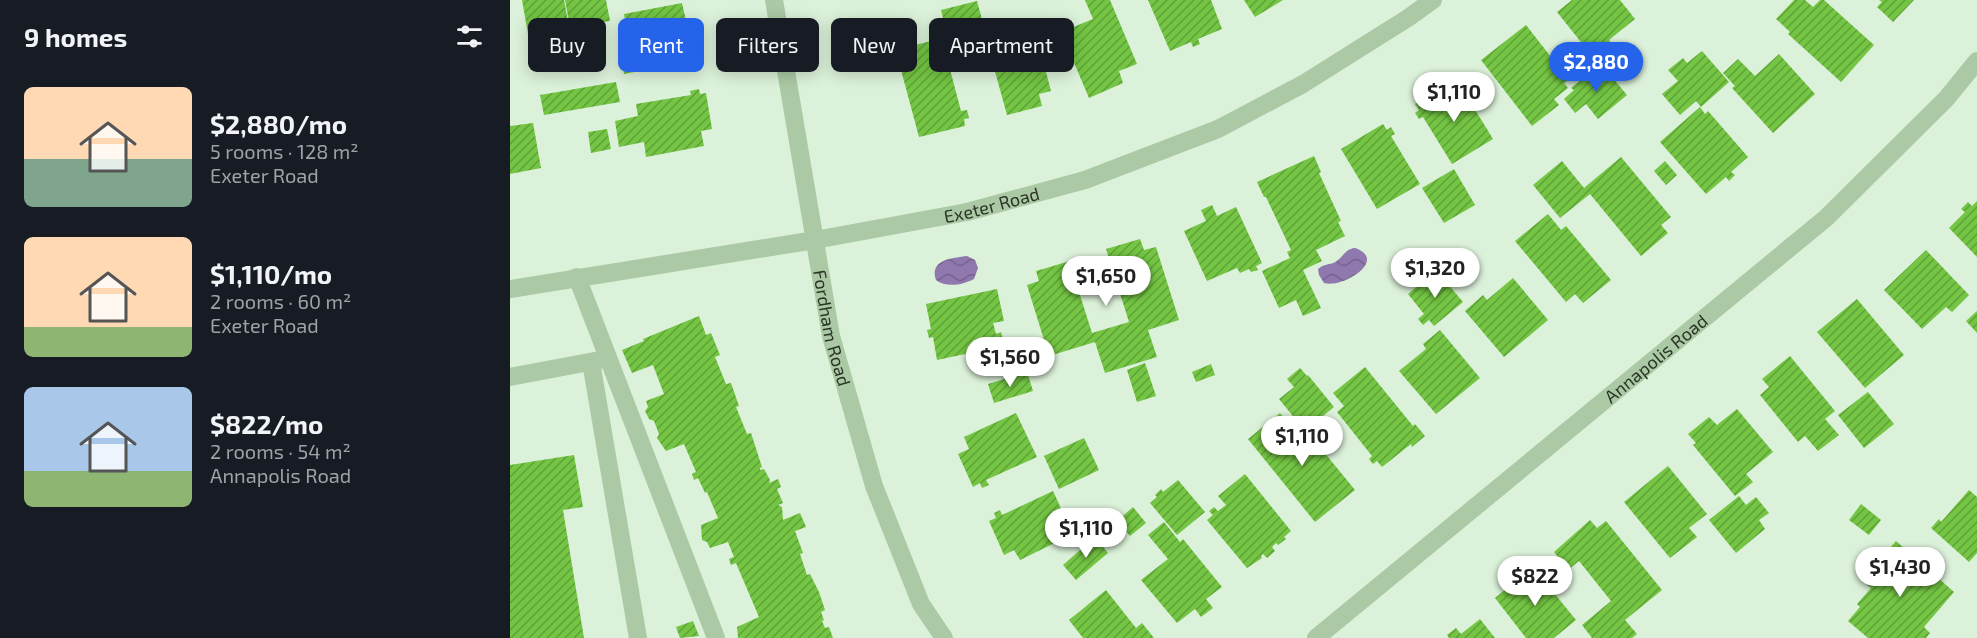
<!DOCTYPE html>
<html lang="en">
<head>
<meta charset="utf-8">
<style>
	body { margin:0; font-family:"Exo 2",sans-serif; background:#20242c; color:#f1f3f6; height:100vh; display:flex; flex-direction:column; font-size:22px; white-space:nowrap }
	* { box-sizing:border-box; margin:0 }
	p { font-size:20px; color:#9ea1a6 }
	.icon { flex:none; width:33px; height:33px; fill:none; stroke:currentColor; stroke-width:2; stroke-linecap:round; stroke-linejoin:round }
	.map { position:relative; flex:1; overflow:hidden }
	.panel { display:flex; flex-direction:column; background:#171b24; width:510px }
	.panel>* { flex:none }
	.guide { position:absolute; left:18px; top:18px; width:570px; height:54px; display:flex; gap:12px }
	.price { position:absolute; translate:-50% -51px; padding:0 14px; border-radius:21px; background:#fff; color:#222; font-size:20px; line-height:39px; filter:drop-shadow(0 2px 3px #0008) }
	.price::after { content:''; position:absolute; left:50%; top:36px; width:18px; height:14px; margin-left:-9px; background:inherit; clip-path:polygon(0 0,100% 0,50% 100%) }
	.price.selected { background:#2563eb; color:#fff }
	ul { padding:0; list-style:none }
	li { display:flex; align-items:center; gap:18px; height:150px; padding:0 24px }
	li span { display:grid; place-items:center; flex:none; width:168px; height:120px; border-radius:9px; color:#555 }
	li>.icon { margin-inline-start:auto }
	span .icon { width:72px; height:72px; fill:#fffc; stroke-width:1 }
	li b { font-size:26px }
	h2 { display:flex; justify-content:space-between; align-items:center; height:72px; padding:0 24px; font-size:26px }
	.tag { padding:0 21px; border-radius:9px; background:#171b24; box-shadow:0 3px 15px #0003; font-size:21px; line-height:54px }
	.tag.selected { background:#2563eb; color:#fff }
	main { display:flex; flex:1; min-height:0 }
	.map>svg:first-child { display:block }
</style>
</head>
<body>
<main>
<section class="panel">
<h2>9 homes<svg class="icon" aria-label="filters" viewBox="0 0 24 24"><path d="M4 7h16M4 17h16"/><circle cx="9" cy="7" r="2"/><circle cx="15" cy="17" r="2"/></svg></h2>
<ul>
<li><span style="background:linear-gradient(#ffd9b3 60%,#7fa58c 0)"><svg class="icon" aria-label="home" viewBox="0 0 24 24"><path d="M3 11l9-7 9 7M6 9v11h12V9"/></svg></span><div><b>$2,880/mo</b><p>5 rooms · 128 m²</p><p>Exeter Road</p></div></li>
<li><span style="background:linear-gradient(#ffd9b3 75%,#8fb573 0)"><svg class="icon" aria-label="home" viewBox="0 0 24 24"><path d="M3 11l9-7 9 7M6 9v11h12V9"/></svg></span><div><b>$1,110/mo</b><p>2 rooms · 60 m²</p><p>Exeter Road</p></div></li>
<li><span style="background:linear-gradient(#a9c7e8 70%,#8fb573 0)"><svg class="icon" aria-label="home" viewBox="0 0 24 24"><path d="M3 11l9-7 9 7M6 9v11h12V9"/></svg></span><div><b>$822/mo</b><p>2 rooms · 54 m²</p><p>Annapolis Road</p></div></li>
</ul>
</section>
<div class="map">
<svg width="1467" height="638" viewBox="0 0 1467 638">
	<defs>
		<pattern id="water-waves" width="16" height="10" patternUnits="userSpaceOnUse" patternTransform="scale(1.5)"><rect width="16" height="10" fill="#8f78ae"/><path d="M0 5q4-4 8 0t8 0" fill="none" stroke="#75638d"/></pattern>
		<pattern id="building-hatch" width="6" height="6" patternUnits="userSpaceOnUse" patternTransform="scale(1.5)"><rect width="6" height="6" fill="#73c543"/><path d="M-1 1l2-2M0 6l6-6M5 7l2-2" fill="none" stroke="#5fa138"/></pattern>
	</defs>
	<rect width="100%" height="100%" fill="#dbf1d9"/>
	<g fill="url(#water-waves)">
		<path d="M845,248C879,260 832,289 814,283L809,275L808,269C814,264 817,265 823,263C833,259 834,249 845,248Z"/>
		<path d="M457,256L465,260L468,268L464,279C453,285 436,288 426,280C419,259 443,258 457,256Z"/>
	</g>
	<g fill="url(#building-hatch)">
		<path d="M12,0H54L59,27L18,34Z"/>
		<path d="M55,0H96L100,21L60,27Z"/>
		<path d="M575,0H600L627,64L609,71L613,83L579,98L551,32L583,19Z"/>
		<path d="M638,0H701L712,29L688,39L690,44L683,47L681,42L660,51Z"/>
		<path d="M734,0H773L745,17Z"/>
		<path d="M1062,0H1110L1125,19L1099,40L1104,47L1086,61L1047,12Z"/>
		<path d="M1284,0H1295L1303,7L1310,0H1314L1364,45L1331,82L1278,34L1280,32L1266,19Z"/>
		<path d="M1369,0H1404L1383,22L1367,7L1372,2Z"/>
		<path d="M467,1L478,41L441,50L431,10Z"/>
		<path d="M172,3L177,25L187,23L194,59L114,74L108,39L118,37L114,14Z"/>
		<path d="M1016,25L1059,80L1054,83L1058,88L1044,99L1049,105L1022,126L971,60Z"/>
		<path d="M526,34L541,91L529,94L532,106L497,115L478,46Z"/>
		<path d="M425,40L430,60L437,58L451,111L457,110L459,118L454,119L455,126L409,137L391,70L398,68L393,48Z"/>
		<path d="M1192,51L1219,82L1191,107L1186,101L1170,115L1152,94L1168,81L1158,70L1173,58L1177,63Z"/>
		<path d="M1269,54L1305,94L1263,133L1222,88L1225,86L1213,73L1228,59L1245,76Z"/>
		<path d="M1091,64L1117,95L1088,119L1076,104L1065,113L1054,99L1064,90L1061,88Z"/>
		<path d="M106,82L110,102L34,115L30,95Z"/>
		<path d="M935,86L942,97L953,90L983,139L942,164L913,117L909,119L905,113L909,110L905,104Z"/>
		<path d="M189,89L190,94L196,93L202,129L191,131L194,146L136,157L134,142L109,147L105,121L128,116L126,104L181,95L180,91Z"/>
		<path d="M1190,107L1195,114L1198,111L1238,157L1221,172L1225,175L1219,181L1216,177L1196,194L1150,142Z"/>
		<path d="M23,123L31,168L0,174V126Z"/>
		<path d="M873,124L877,130L881,127L885,134L881,136L910,184L867,209L831,149Z"/>
		<path d="M97,129L101,149L81,153L78,132Z"/>
		<path d="M804,156L811,172L809,173L831,221L828,222L835,236L806,250L812,261L793,270L811,308L793,316L786,300L769,308L752,271L780,258L777,252L781,250L756,197H754L747,182Z"/>
		<path d="M1111,157L1161,217L1151,225L1158,233L1131,256L1080,194L1050,218L1023,185L1052,161L1074,188Z"/>
		<path d="M1155,161L1167,175L1156,185L1144,171Z"/>
		<path d="M944,169L965,205L934,223L912,188Z"/>
		<path d="M1467,201V257L1439,228L1455,212L1451,209L1458,202L1462,206Z"/>
		<path d="M702,205L707,216L726,207L752,263L746,266L748,270L741,272L739,269L730,273L727,268L697,281L674,231L696,221L691,210Z"/>
		<path d="M1038,214L1051,230L1056,226L1101,280L1073,303L1065,294L1056,302L1005,241Z"/>
		<path d="M630,239L634,250L646,247L669,320L638,330L647,357L595,373L585,342L539,356L517,285L529,281L526,271L560,261L562,266L569,264L571,274L564,276L582,333L619,322L596,249Z"/>
		<path d="M1416,250L1459,295L1442,312L1436,307L1412,329L1374,290Z"/>
		<path d="M919,254L927,265L912,276L904,265Z"/>
		<path d="M926,270L953,302L924,326L919,320L913,325L908,319L914,314L898,294Z"/>
		<path d="M1003,278L1038,320L994,357L955,311L973,295L977,300Z"/>
		<path d="M487,289L494,321L483,323L486,334L491,332L493,340L487,342L488,347L427,360L423,337L419,338L417,330L421,329L416,304Z"/>
		<path d="M1347,299L1394,355L1355,388L1307,332Z"/>
		<path d="M1467,311V333L1456,321Z"/>
		<path d="M189,316L196,335L201,333L210,355L205,357L216,384L221,383L229,406L226,407L237,434L241,433L252,467L250,468V470L254,469L260,480L259,483L268,479L271,487L267,489L273,503L268,505L272,507L273,520L290,513L296,527L285,531L293,553L290,554L297,575L300,574L309,592L315,610L311,612L314,620L312,621L315,628L319,627L323,638H228L227,627L249,617L226,563L221,565L219,559L224,557L218,542L200,548L197,542L192,540L191,525L208,518L197,492L195,493L188,478L184,480L182,474L186,472L174,444L156,451L147,438L149,434L144,421L139,419L135,411L138,407L136,401L154,394L143,365L122,373L112,350L134,341L133,339Z"/>
		<path d="M930,330L970,378L926,414L889,371L916,349L913,344Z"/>
		<path d="M1280,356L1325,411L1315,419L1329,435L1308,451L1295,436L1288,442L1250,395L1259,387L1252,379Z"/>
		<path d="M635,363L646,396L627,402L617,370Z"/>
		<path d="M701,364L705,375L686,382L682,372Z"/>
		<path d="M855,367L903,426L905,424L915,436L902,447L901,444L872,467L867,461L863,464L859,459L862,456L827,412L834,406L823,393Z"/>
		<path d="M790,368L797,376L798,375L824,407L795,431L769,399L784,387L777,379Z"/>
		<path d="M517,372L523,391L484,403L478,384Z"/>
		<path d="M1358,392L1384,424L1354,448L1328,415Z"/>
		<path d="M1227,409L1263,452L1236,474L1243,482L1225,496L1183,445L1186,443L1178,434L1199,417L1207,425Z"/>
		<path d="M506,413L527,457L476,480L479,485L472,488L470,483L463,487L448,454L459,449L454,437Z"/>
		<path d="M770,413L792,441L800,435L845,490L805,522L738,439Z"/>
		<path d="M574,438L589,470L549,489L534,456Z"/>
		<path d="M64,455L73,507L53,510L74,638H0V465Z"/>
		<path d="M1158,466L1197,514L1179,528L1187,537L1160,558L1114,502Z"/>
		<path d="M735,474L781,531L774,537L776,539L768,545L766,543L762,547L765,551L757,558L753,554L751,556L752,558L737,568L697,520L703,515L699,511L704,507L708,511L716,505L708,496Z"/>
		<path d="M668,480L695,512L667,535L640,503L647,497L645,495L651,489L653,492Z"/>
		<path d="M1459,490L1467,497V553L1459,562L1421,528L1429,519L1431,522Z"/>
		<path d="M543,491L563,534L510,560L504,550L494,555L479,521L486,518L484,513L490,510L492,515Z"/>
		<path d="M1229,496L1236,505L1246,497L1259,513L1249,520L1255,529L1226,553L1199,520Z"/>
		<path d="M1351,504L1371,520L1359,535L1339,520Z"/>
		<path d="M623,507L636,523L620,536L607,521Z"/>
		<path d="M1080,520L1087,528L1096,521L1152,590L1115,620L1127,634L1122,638H1082L1072,625L1101,601L1069,561L1058,570L1044,552Z"/>
		<path d="M654,522L670,542L673,539L712,587L696,599L703,608L691,617L685,609L667,623L631,580L658,559L638,535Z"/>
		<path d="M585,537L598,553L566,580L553,565Z"/>
		<path d="M1386,541L1444,592L1414,627L1420,633L1416,638H1358L1338,621L1350,607L1347,604L1361,588L1352,581Z"/>
		<path d="M1023,567L1066,620L1044,638H1016L985,598Z"/>
		<path d="M596,590L626,628L632,623L644,638H573L559,620Z"/>
		<path d="M970,619L985,638H939L937,635L946,628L951,634Z"/>
		<path d="M183,621L189,636L170,638L166,627Z"/>
	</g>
	<g fill="none" stroke-linecap="round" stroke-linejoin="round">
		<g stroke="#abc9a5" stroke-width="18">
			<path id="s1" d="M264,0L321,336L364,486L411,604L434,638"/>
			<path d="M67,277L206,638"/>
			<path id="s2" d="M0,289L305,240L457,212L575,180L708,129L793,84L898,18L923,0"/>
			<path d="M81,362L128,638"/>
			<path d="M0,377L90,360"/>
			<path id="s3" d="M806,638L1316,218L1436,99L1467,61"/>
		</g>
	</g>
	<g text-anchor="middle" dominant-baseline="central" stroke-width="4.5" stroke-linejoin="round" paint-order="stroke">
		<g font-size="18" fill="#2b3526" stroke="#e7f9e5">
			<text stroke="none"><textPath href="#s2" startOffset="489">Exeter Road</textPath></text>
			<text stroke="none"><textPath href="#s1" startOffset="333">Fordham Road</textPath></text>
			<text stroke="none"><textPath href="#s3" startOffset="440">Annapolis Road</textPath></text>
		</g>
	</g>
</svg>
<b class="price selected" style="left:1086px;top:93px">$2,880</b>
<b class="price" style="left:944px;top:123px">$1,110</b>
<b class="price" style="left:925px;top:299px">$1,320</b>
<b class="price" style="left:596px;top:307px">$1,650</b>
<b class="price" style="left:500px;top:388px">$1,560</b>
<b class="price" style="left:792px;top:467px">$1,110</b>
<b class="price" style="left:576px;top:559px">$1,110</b>
<b class="price" style="left:1390px;top:598px">$1,430</b>
<b class="price" style="left:1025px;top:607px">$822</b>
<div class="guide">
<a class="tag">Buy</a>
<a class="tag selected">Rent</a>
<a class="tag">Filters</a>
<a class="tag">New</a>
<a class="tag">Apartment</a>
</div>
</div>
</main>
</body>
</html>
